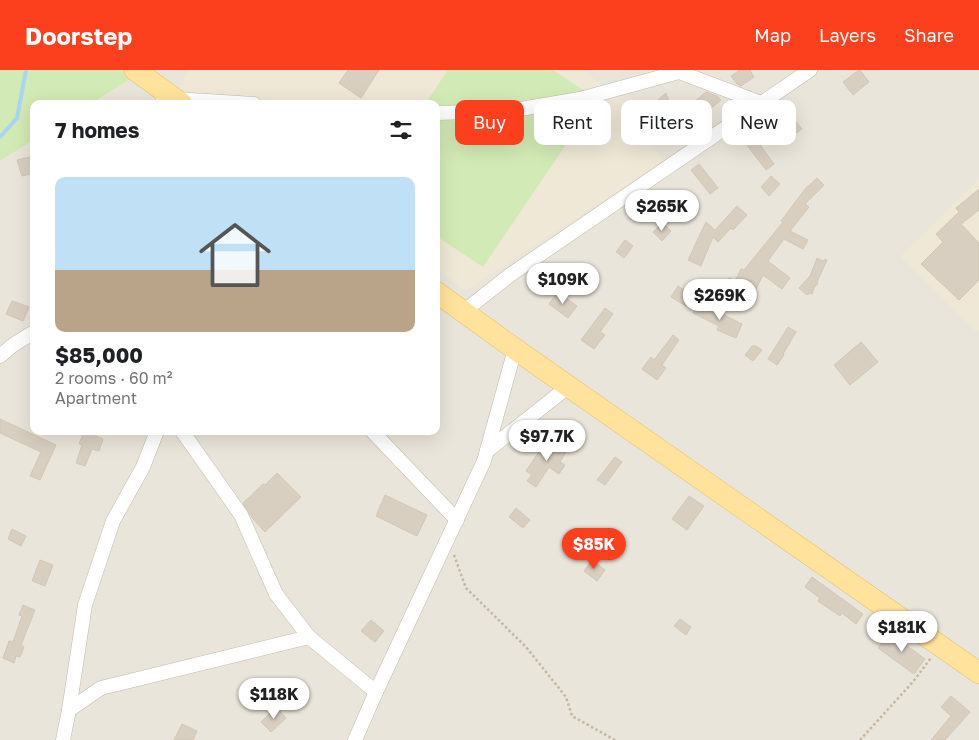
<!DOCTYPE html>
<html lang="en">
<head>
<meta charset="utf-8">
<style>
	body { margin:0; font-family:"Golos Text",sans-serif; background:#f2f2f2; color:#202124; height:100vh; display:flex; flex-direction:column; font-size:19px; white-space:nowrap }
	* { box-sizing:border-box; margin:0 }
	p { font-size:16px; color:#757577 }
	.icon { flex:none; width:28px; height:28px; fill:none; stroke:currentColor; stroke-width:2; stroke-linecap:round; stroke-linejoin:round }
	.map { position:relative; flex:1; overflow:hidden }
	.sheet { position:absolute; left:30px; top:30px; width:410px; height:335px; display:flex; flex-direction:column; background:#fff; border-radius:10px; box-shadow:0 5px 20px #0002 }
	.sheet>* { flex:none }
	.top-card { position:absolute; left:455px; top:30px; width:449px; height:45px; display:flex; gap:10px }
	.price { position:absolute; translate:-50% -42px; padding:0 11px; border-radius:18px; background:#fff; color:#222; font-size:16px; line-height:32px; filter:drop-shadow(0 1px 2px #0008) }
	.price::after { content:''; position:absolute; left:50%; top:30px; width:15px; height:11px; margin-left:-8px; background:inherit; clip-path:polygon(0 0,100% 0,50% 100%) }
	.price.selected { background:#fc3f1d; color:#fff }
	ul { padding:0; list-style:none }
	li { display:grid; align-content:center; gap:10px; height:265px; padding:0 25px }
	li+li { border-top:1px solid #e0e0e0 }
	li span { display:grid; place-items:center; height:155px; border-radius:10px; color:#555 }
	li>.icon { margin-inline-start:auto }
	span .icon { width:90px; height:90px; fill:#fffc; stroke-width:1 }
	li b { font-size:21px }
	h2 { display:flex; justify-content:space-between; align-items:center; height:60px; padding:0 25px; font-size:21px }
	.pill { padding:0 18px; border-radius:10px; background:#fff; box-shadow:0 5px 20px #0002; font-size:18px; line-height:45px }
	.pill.selected { background:#fc3f1d; color:#fff }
	header { display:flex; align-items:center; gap:30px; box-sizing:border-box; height:70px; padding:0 25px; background:#fc3f1d; color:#fff }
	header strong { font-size:24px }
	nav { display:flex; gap:28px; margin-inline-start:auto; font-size:18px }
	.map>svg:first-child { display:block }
</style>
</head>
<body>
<header>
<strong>Doorstep</strong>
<nav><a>Map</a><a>Layers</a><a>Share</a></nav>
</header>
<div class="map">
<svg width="979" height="670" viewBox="0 0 979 670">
	<rect width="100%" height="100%" fill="#f6f3ec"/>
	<path fill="#eae5da" d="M144,0H979V670H0V91L34,70V361H436V34H91Z"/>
	<g fill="#efe8d6">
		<path d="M190,0H582L628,35L663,91L466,220L436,199V34H200L177,18Z"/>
		<path d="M979,109V261L976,262L900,187Z"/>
	</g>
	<g fill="#d2eab5">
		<path d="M0,0H144L91,34H34V70L0,91Z"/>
		<path d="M448,0H553L597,29L483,197L436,166V34H425Z"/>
	</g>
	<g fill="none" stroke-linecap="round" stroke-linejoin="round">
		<path stroke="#a9d4f2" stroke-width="4" d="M0,67L17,48L26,0"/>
	</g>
	<g fill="#d8cfc1" stroke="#d3c7b4">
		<path d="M348,0H379L361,28L339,13Z"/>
		<path d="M740,0H750L754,7L741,16L737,14L731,6Z"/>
		<path d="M859,0H860L869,12L853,25L843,12Z"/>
		<path d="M706,22L717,26L721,30L703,45L693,33Z"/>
		<path d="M666,23L671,38L653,54L643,43Z"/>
		<path d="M794,49L802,59L782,73L775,63Z"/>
		<path d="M755,68L774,94L766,100L746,74Z"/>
		<path d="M34,86V103L22,106L17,90Z"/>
		<path d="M699,94L718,118L710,124L691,100Z"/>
		<path d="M771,106L780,114L769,126L761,117Z"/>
		<path d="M817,108L824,115L805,134L809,137L790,161L808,170L803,179L784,169L768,191L790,208L782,219L763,205L750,231L725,217L729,208L735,211L741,199L744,200L783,152L781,151L805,119Z"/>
		<path d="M979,119V140L961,154L979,173V210L959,230L921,194L943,172L936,164L959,142L956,138Z"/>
		<path d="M737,136L747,145L733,160L731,158L718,172L713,167L701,196L688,190L706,152L715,160Z"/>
		<path d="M663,153L671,161L662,171L653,162Z"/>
		<path d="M625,170L633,176L624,188L616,182Z"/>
		<path d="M817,188L823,191L825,189L827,190L817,212L818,213L814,218L812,224L810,223L807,225L799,218L810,206Z"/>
		<path d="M678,216L693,226L686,236L671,227Z"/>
		<path d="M558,222L577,236L568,248L549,234Z"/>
		<path d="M12,231L29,237L23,251L6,244Z"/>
		<path d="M698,234L723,248L724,245L742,254L736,268L717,260L719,256L693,243Z"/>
		<path d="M605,238L613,244L600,262L605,265L594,279L581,270Z"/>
		<path d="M788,257L796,262L783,284L784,285L777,295L768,289Z"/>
		<path d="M673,265L679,270L662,295L666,298L657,310L642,299L651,287L654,290Z"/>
		<path d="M861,272L878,292L850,315L834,295Z"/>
		<path d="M752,276H756L762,280L753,291L745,285Z"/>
		<path d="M0,349L56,375L40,410L30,406L41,382L0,363Z"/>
		<path d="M84,361L103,369L99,381L92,379L85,396L76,393L82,375L79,374Z"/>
		<path d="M556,369L569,377L560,392L565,395L559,404L549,397L536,417L527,411L532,405L526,401L540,380L546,384Z"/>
		<path d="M615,387L622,392L605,415L597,410Z"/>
		<path d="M277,403L301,427L265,462L253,449L243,433L263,414L265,415Z"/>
		<path d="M385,425L427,445L417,466L376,446Z"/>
		<path d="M689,426L704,436L687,460L672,449Z"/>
		<path d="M516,438L530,450L523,458L509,447Z"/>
		<path d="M12,459L26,466L21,476L8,469Z"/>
		<path d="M40,490L53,495L45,516L32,511Z"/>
		<path d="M592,490L605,500L597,511L584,501Z"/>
		<path d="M812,507L863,544L856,554L842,543L840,546L818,531L820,528L805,517Z"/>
		<path d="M23,535L35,540L21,575L24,577L20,587L16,586L14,593L3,588L9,571L13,572L22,546L19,545Z"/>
		<path d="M680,549L691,557L686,565L674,556Z"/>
		<path d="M371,550L384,561L375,572L361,561Z"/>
		<path d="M890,563L925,589L914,604L878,578Z"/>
		<path d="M951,626L970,642L945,670H931L951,646L941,637Z"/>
		<path d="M276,637L286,648L271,662L261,652Z"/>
		<path d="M182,654L197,661L193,670H174Z"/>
	</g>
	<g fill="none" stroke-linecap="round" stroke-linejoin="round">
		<defs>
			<g id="street">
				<path d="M161,34L175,29L254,34"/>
				<path d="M436,43L508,41L580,29L679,2L761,33"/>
				<path d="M463,242L510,205L810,0"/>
				<path d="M0,286L13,275L34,262"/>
				<path d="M182,361L241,445L276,524L309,567L376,622"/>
				<path d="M372,361L457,450"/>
				<path d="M487,381L569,316"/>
				<path d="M69,640L101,618L309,567"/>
				<path d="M63,670L69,640L85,535L113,451L143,397L157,361"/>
				<path d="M355,670L376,622L484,391L515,279"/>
			</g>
			<g id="primary">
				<path d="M135,0L182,34"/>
				<path d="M436,222L515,279L979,603"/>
			</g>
		</defs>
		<use href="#street" stroke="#c2bbae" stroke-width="15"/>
		<use href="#primary" stroke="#e6c16a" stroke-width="22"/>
		<g stroke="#c4b79f" stroke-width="2.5" stroke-dasharray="2.5 2.5" stroke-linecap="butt">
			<path d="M454,485L466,518L526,577L566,627L572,646L615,670"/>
			<path d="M860,670L912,613L931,588"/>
		</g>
		<use href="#street" stroke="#fff" stroke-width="14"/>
		<use href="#primary" stroke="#ffe39c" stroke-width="21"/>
	</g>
</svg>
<b class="price" style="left:662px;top:162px">$265K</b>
<b class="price" style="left:563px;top:235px">$109K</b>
<b class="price" style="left:720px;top:251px">$269K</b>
<b class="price" style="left:547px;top:392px">$97.7K</b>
<b class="price selected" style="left:594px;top:500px">$85K</b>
<b class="price" style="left:902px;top:583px">$181K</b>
<b class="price" style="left:274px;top:650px">$118K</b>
<div class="top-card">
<a class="pill selected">Buy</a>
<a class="pill">Rent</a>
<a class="pill">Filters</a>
<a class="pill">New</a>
</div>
<section class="sheet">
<h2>7 homes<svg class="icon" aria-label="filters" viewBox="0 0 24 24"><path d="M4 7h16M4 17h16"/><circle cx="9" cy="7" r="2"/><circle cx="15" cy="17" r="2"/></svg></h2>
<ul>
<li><span style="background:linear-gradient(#bfe0f5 60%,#b9a48a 0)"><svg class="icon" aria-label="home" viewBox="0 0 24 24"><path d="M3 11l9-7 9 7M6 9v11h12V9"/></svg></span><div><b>$85,000</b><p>2 rooms · 60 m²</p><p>Apartment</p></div></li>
</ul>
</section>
</div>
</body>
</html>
